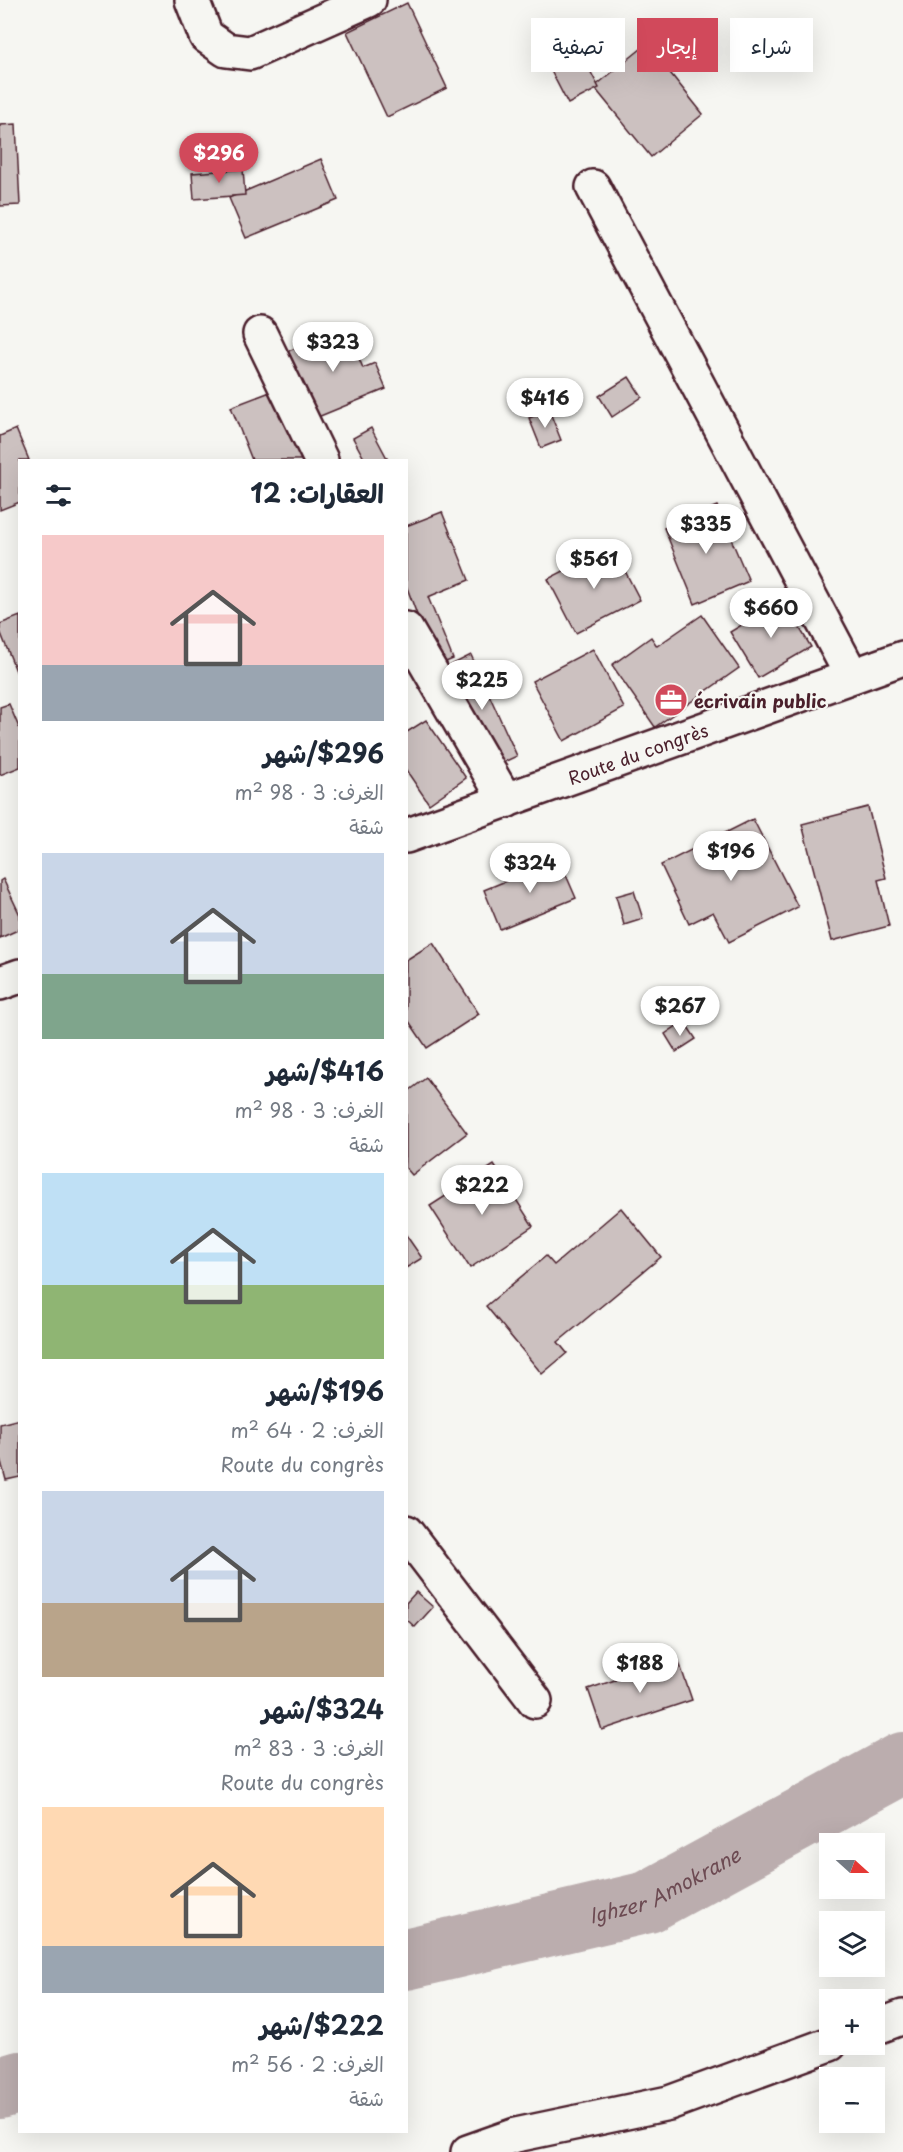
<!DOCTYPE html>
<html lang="ar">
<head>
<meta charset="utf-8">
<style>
	body { margin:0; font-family:"Playpen Sans","Playpen Sans Arabic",sans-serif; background:#f6f6f7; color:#1f2937; direction:rtl; height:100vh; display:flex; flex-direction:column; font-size:22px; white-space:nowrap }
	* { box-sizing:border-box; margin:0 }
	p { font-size:20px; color:#747a83 }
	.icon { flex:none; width:33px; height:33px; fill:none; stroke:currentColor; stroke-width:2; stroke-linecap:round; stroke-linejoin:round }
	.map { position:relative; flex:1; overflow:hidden; direction:ltr }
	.drawer { position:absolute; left:18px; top:459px; width:390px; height:1674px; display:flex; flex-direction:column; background:#fff; border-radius:0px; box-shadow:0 6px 24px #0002; direction:rtl }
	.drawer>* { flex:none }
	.hud { position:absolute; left:426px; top:18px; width:387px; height:54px; direction:rtl; display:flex; gap:12px }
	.needle { width:39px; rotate:111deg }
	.tools { position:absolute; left:819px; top:1833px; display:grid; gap:12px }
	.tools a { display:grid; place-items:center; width:66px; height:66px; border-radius:0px; background:#fff; box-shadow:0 6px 24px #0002; font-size:30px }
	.price { position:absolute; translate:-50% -51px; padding:0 14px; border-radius:21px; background:#fff; color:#222; font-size:20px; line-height:39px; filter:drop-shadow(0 2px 3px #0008) }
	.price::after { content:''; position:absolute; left:50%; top:36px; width:18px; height:14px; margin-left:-9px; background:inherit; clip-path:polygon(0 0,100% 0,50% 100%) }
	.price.selected { background:#d1495b; color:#fff }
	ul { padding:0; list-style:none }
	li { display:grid; align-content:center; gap:12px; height:318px; padding:0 24px }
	li span { display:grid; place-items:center; height:186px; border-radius:0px; color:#555 }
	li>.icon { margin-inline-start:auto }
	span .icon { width:108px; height:108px; fill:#fffc; stroke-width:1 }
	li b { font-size:26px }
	h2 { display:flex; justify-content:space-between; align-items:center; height:72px; padding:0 24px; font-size:26px }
	.pill { padding:0 21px; border-radius:0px; background:#fff; box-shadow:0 6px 24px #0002; font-size:21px; line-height:54px }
	.pill.selected { background:#d1495b; color:#fff }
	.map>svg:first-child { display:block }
</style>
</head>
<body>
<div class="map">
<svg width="903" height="2152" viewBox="0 0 903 2152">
	<rect width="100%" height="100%" fill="#f6f6f2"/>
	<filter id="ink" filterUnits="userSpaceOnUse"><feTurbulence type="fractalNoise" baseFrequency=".0167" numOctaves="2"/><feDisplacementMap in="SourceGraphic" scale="12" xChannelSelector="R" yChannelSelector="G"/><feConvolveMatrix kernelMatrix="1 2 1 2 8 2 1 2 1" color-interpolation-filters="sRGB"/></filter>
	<g filter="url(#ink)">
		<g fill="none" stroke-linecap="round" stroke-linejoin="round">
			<g stroke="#bbadae" stroke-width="62">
				<path id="s1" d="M406,1959L648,1902L903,1763"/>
				<path d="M0,2088L20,2082"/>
			</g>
		</g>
		<g fill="#ccc1c0" stroke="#4a1f2b" stroke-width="1.5">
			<path d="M407,3L447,88L387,117L347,32Z"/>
			<path d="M647,44L703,114L651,157L594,87Z"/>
			<path d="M580,51L599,88L568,104L549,67Z"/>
			<path d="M16,124L20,205L0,206V125Z"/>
			<path d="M321,159L338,200L246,238L229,198Z"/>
			<path d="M243,169L245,195L194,199L192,173Z"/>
			<path d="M346,327L363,368L375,363L386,389L313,419L286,352Z"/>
			<path d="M629,377L642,397L612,417L599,396Z"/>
			<path d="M278,389L305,460H252L231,407Z"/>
			<path d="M549,410L561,440L541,448L529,418Z"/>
			<path d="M371,428L388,460H365L353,438Z"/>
			<path d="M16,429L29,460H20V502L0,510V436Z"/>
			<path d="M717,506L749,581L695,604L664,528Z"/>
			<path d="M442,512L469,580L428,597L453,659L436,666L406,585V526Z"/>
			<path d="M612,546L640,600L576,633L548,579Z"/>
			<path d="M783,600L811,647L758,678L730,632Z"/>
			<path d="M702,615L739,668L655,727L612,665L651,637L657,646Z"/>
			<path d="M20,616V681L0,631V624Z"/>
			<path d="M593,649L624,708L564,741L532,681Z"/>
			<path d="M471,655L517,756L493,767L447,667Z"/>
			<path d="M9,704L20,730V767L0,775V707Z"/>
			<path d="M426,720L466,778L429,804L406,770V731L407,732Z"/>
			<path d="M868,807L886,878L878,880L889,926L832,941L802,824Z"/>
			<path d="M753,819L798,907L729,942L713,912L689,924L661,865Z"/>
			<path d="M559,859L576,898L500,929L484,890Z"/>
			<path d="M3,879L20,915V929L0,938V881Z"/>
			<path d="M634,891L643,919L624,925L616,896Z"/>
			<path d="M433,943L479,1014L427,1048L406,1017V960Z"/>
			<path d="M684,1021L696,1039L676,1052L665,1034Z"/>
			<path d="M426,1078L467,1133L412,1175L406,1168V1093Z"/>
			<path d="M494,1165L533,1226L470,1268L430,1206Z"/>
			<path d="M621,1208L661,1257L558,1342L567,1353L542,1374L486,1306L546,1256L554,1265Z"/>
			<path d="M406,1235L422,1258L406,1268Z"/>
			<path d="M20,1419V1477L6,1480L0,1458V1424Z"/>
			<path d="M416,1592L433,1607L415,1627L406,1619V1603Z"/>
			<path d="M678,1659L692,1700L602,1730L588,1689Z"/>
		</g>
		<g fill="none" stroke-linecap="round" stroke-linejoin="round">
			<defs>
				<g id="minor">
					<path d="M192,0L206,36L226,50L250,53L369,0"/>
					<path d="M593,187L852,676"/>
					<path d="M260,334L321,460"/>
					<path d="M406,629L506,801"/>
					<path d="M406,1532L535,1701"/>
					<path d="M874,2028L903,2017"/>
					<path d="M468,2152L516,2135L669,2103L830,2044"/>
				</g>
				<g id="major">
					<path id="s2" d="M406,836L903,658"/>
					<path d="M0,983L20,976"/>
				</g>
			</defs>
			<use href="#minor" stroke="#4a1f2b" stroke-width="38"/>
			<use href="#major" stroke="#4a1f2b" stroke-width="38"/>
			<use href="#minor" stroke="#f6f6f2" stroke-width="33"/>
			<use href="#major" stroke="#f6f6f2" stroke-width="33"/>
		</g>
	</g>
	<defs>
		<symbol id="office-disc" viewBox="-11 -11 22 22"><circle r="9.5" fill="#d1495b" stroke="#f6f6f2"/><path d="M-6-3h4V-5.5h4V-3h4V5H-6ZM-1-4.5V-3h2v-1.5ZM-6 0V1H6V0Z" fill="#fff"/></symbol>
	</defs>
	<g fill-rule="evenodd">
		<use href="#office-disc" x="652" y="681" width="38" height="38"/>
	</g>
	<g text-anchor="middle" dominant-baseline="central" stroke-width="4.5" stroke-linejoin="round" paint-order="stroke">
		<g font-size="18" font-weight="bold" fill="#4a1f2b" stroke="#f6f6f2" text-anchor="start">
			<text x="694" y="700">écrivain public</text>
		</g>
		<g font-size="18" fill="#4a1f2b" stroke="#f6f6f2">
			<text stroke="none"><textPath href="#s2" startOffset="246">Route du congrès</textPath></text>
		</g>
		<g font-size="20" font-style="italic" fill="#6c4a52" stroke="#f6f6f2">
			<text stroke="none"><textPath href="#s1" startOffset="270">Ighzer Amokrane</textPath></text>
		</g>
	</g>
</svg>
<div class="tools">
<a><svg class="needle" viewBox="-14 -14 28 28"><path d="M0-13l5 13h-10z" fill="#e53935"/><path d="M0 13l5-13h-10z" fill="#747a83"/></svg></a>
<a><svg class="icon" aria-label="layers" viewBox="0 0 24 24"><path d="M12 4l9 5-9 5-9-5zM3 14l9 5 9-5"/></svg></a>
<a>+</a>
<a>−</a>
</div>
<b class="price selected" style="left:219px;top:184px">$296</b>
<b class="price" style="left:333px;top:373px">$323</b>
<b class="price" style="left:545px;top:429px">$416</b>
<b class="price" style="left:706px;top:555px">$335</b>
<b class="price" style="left:594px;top:590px">$561</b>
<b class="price" style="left:771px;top:639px">$660</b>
<b class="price" style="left:482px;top:711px">$225</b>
<b class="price" style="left:731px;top:882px">$196</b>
<b class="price" style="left:530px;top:894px">$324</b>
<b class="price" style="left:680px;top:1037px">$267</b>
<b class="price" style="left:482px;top:1216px">$222</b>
<b class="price" style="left:640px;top:1694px">$188</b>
<div class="hud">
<a class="pill">شراء</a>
<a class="pill selected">إيجار</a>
<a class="pill">تصفية</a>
</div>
<section class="drawer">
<h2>العقارات: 12<svg class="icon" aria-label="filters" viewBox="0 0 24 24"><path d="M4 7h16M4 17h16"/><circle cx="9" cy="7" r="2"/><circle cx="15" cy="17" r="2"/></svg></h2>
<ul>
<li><span style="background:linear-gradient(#f6c9c9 70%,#9aa5b1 0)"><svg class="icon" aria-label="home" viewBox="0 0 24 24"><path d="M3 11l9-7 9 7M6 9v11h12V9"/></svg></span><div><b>$296/شهر</b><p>الغرف: 3 · 98 m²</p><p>شقة</p></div></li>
<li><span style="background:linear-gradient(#c9d6e8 65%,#7fa58c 0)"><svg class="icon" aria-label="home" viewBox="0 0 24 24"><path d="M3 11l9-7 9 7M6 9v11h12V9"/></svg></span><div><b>$416/شهر</b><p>الغرف: 3 · 98 m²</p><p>شقة</p></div></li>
<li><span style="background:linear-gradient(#bfe0f5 60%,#8fb573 0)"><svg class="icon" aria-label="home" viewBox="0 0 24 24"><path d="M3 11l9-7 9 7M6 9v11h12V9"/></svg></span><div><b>$196/شهر</b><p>الغرف: 2 · 64 m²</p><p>Route du congrès</p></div></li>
<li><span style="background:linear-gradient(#c9d6e8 60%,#b9a48a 0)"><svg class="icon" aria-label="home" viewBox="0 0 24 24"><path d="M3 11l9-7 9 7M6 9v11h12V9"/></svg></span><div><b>$324/شهر</b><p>الغرف: 3 · 83 m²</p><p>Route du congrès</p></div></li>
<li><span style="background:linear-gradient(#ffd9b3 75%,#9aa5b1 0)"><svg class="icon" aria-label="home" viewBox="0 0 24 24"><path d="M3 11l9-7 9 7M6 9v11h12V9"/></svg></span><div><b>$222/شهر</b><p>الغرف: 2 · 56 m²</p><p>شقة</p></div></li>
</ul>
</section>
</div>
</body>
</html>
